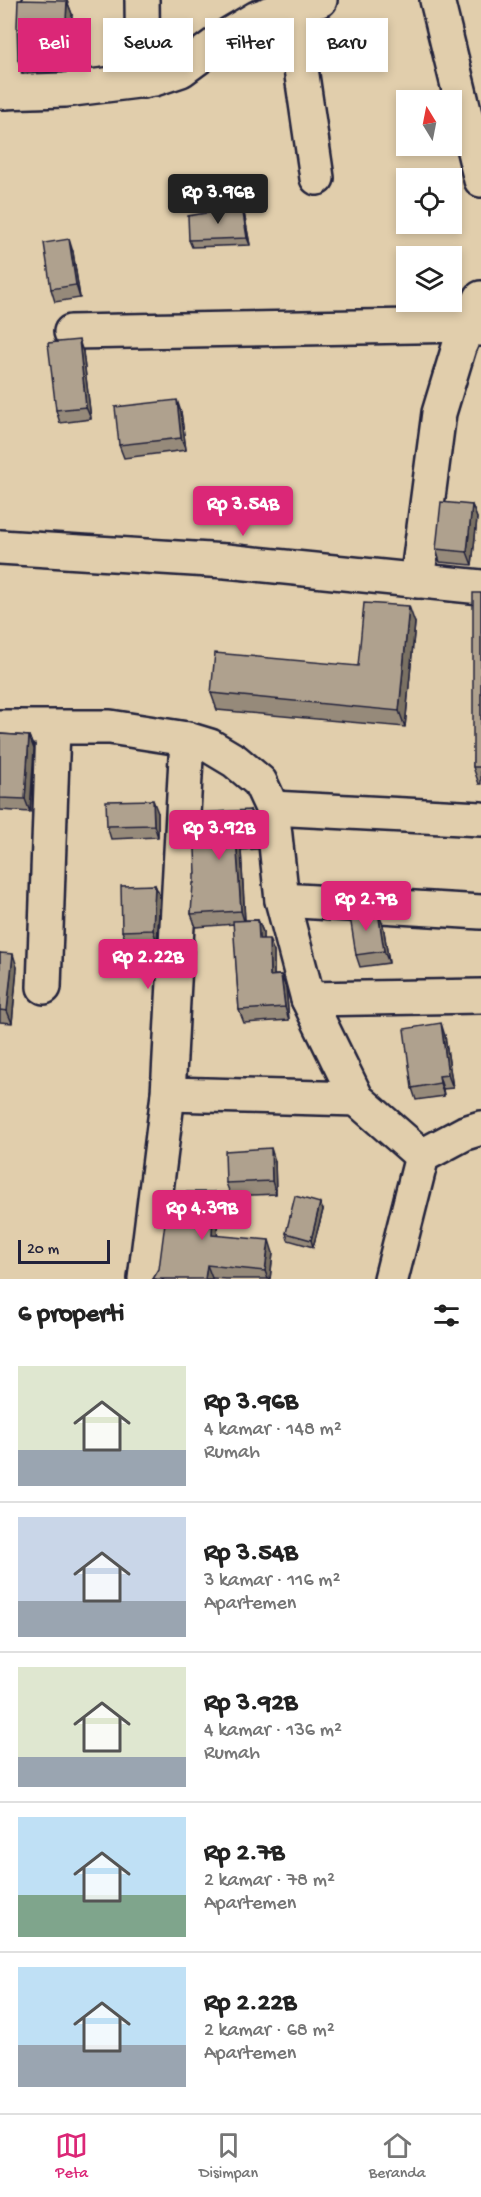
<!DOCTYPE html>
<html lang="id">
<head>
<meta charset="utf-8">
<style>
	body { margin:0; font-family:"Gochi Hand",sans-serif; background:#f6f6f6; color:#222; height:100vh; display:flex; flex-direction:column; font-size:22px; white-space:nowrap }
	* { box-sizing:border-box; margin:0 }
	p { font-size:20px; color:#767676 }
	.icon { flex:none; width:33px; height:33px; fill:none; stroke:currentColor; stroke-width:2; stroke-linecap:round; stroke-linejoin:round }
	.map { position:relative; height:1279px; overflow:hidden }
	.drawer { display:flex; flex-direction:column; background:#fff; flex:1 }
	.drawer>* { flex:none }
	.banner { position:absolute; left:18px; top:18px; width:446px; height:54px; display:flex; gap:12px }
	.needle { width:39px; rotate:350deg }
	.fabs { position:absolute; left:396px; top:90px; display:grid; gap:12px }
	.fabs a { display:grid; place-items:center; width:66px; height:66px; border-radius:0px; background:#fff; box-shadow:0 3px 9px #0003; font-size:30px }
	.scale { position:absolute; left:18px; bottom:15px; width:92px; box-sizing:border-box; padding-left:6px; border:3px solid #22223b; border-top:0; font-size:16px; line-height:21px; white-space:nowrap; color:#22223b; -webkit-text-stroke:4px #e1ceac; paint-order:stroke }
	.price { position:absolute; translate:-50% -51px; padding:0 14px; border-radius:6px; background:#db2777; color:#fff; font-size:20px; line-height:39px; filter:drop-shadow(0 2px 3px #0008) }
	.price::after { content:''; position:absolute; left:50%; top:36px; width:18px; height:14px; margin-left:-9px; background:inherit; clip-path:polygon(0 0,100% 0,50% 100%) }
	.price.active { background:#222; color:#fff }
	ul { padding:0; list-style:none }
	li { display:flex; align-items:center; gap:18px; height:150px; padding:0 18px }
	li+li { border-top:2px solid #e0e0e0 }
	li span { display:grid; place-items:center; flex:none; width:168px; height:120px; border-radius:0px; color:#555 }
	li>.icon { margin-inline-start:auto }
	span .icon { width:72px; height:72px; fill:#fffc; stroke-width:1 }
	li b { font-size:26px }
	h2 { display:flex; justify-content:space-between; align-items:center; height:72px; padding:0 18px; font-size:26px }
	.pill { padding:0 21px; border-radius:0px; background:#fff; box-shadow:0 3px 9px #0003; font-size:21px; line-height:54px }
	.pill.active { background:#db2777; color:#fff }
	.menu { display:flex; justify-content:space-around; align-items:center; height:84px; border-top:2px solid #e0e0e0; background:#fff; font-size:16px; color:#767676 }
	.menu a { display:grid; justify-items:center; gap:3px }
	.menu .active { color:#db2777 }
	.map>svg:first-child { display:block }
</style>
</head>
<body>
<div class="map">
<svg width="481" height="1279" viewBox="0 0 481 1279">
	<rect width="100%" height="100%" fill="#e1ceac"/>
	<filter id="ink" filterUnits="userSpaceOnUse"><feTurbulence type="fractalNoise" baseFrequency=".0167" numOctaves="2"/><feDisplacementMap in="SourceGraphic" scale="12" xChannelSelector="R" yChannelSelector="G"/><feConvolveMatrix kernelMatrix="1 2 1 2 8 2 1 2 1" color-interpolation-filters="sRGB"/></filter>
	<g filter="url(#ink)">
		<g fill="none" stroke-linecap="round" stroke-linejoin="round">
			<defs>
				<g id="street">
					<path d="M4,0L2,25L5,92"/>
					<path d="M142,0L143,81"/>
					<path d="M291,0L317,178"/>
					<path d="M437,0L481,180"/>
					<path d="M0,92L65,90L154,79L181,70L230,34L257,18L292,6L320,0"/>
					<path d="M71,332L469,325L481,329"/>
					<path d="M0,547L226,561L481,587"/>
					<path d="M417,581L439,413L459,347L481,298"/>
					<path d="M0,727H110L187,739L210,746L235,761L260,782L272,808L282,900L308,999L357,1099L422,1156"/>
					<path d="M272,808L481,819"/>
					<path d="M282,900L481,912"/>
					<path d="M44,987L53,728"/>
					<path d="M308,999L481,996"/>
					<path d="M168,1094L357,1099"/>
					<path d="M145,1279L168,1094L187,739"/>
					<path d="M391,1279L422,1156L465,1133L481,1128"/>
				</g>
			</defs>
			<use href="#street" stroke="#22223b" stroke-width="38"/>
			<use href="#street" stroke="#e1ceac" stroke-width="33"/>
		</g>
		<g fill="#968a7a" stroke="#22223b" stroke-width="1.5">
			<path d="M67,1L72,14L68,71L23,73L18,60Z"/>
			<path d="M244,213L250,245L192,247L189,240Z"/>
			<path d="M73,252L80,298L55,302L51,289Z"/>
			<path d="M83,352L91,419L60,423L56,410Z"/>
			<path d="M181,412L186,450L124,458L119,445Z"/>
			<path d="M472,505L477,518L472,565L440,562L436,549Z"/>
			<path d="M481,593V784H479L473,767Z"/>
			<path d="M415,623L405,727L217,710L211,693L358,666Z"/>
			<path d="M0,734L29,736L34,749L30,812L0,810Z"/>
			<path d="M250,810L255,822L258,849L241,850L245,920H258L263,932V939L274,952V975H281L286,988L289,1020L244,1023L239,1010L234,924L196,927L191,914L194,883Z"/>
			<path d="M158,813V837L111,839L107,826Z"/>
			<path d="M155,885L160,897L157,942L127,944L122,931Z"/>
			<path d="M383,925L389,963L360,967L356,955Z"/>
			<path d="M0,953L17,967L12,1023L0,1022Z"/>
			<path d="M445,1036L453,1088L443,1089L444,1096L416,1100L412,1088Z"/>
			<path d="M275,1161L276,1194L231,1196L226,1183Z"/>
			<path d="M214,1192L218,1205L217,1235L273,1253L270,1279H226L212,1278L153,1279Z"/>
			<path d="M323,1210L313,1247L288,1240L286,1233Z"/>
		</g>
		<g fill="#7a7163" stroke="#22223b" stroke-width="1.5">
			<path d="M67,1L72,14L68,71L64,58Z"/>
			<path d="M242,207L244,213L250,245L247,238Z"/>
			<path d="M69,239L73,252L80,298L76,285Z"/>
			<path d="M79,340L83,352L91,419L86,407Z"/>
			<path d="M177,400L181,412L186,450L181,438Z"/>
			<path d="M472,505L477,518L472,565L467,552Z"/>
			<path d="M409,606L415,623L405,727L399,711Z"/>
			<path d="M29,736L34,749L30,812L25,799Z"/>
			<path d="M153,800L158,813V837L154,825Z"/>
			<path d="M250,810L255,822L258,849L253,836Z"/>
			<path d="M236,837L241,850L245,924L241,911Z"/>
			<path d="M155,885L160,897L157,942L153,930Z"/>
			<path d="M378,912L383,925L389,963L384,951Z"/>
			<path d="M258,920L263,932V952L259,939Z"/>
			<path d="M269,939L274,952V988L270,976Z"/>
			<path d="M13,954L17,967L12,1023L7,1011Z"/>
			<path d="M281,975L286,988L289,1020L285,1007Z"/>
			<path d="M441,1023L445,1036L453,1088L448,1075Z"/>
			<path d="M439,1076L443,1089L444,1096L440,1083Z"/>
			<path d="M271,1148L275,1161L276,1194L272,1181Z"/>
			<path d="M214,1192L218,1205L217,1248L212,1235Z"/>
			<path d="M320,1203L323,1210L313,1247L311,1240Z"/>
			<path d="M269,1240L273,1253L270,1279H268L265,1271Z"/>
			<path d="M207,1265L212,1278V1279H205Z"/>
		</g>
		<g fill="#afa18e" stroke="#22223b" stroke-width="1.5">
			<path d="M18,0L67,1L64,58L18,60L17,25Z"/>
			<path d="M242,207L247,238L189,240L188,216Z"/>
			<path d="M69,239L76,285L51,289L44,243Z"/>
			<path d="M79,340L86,407L56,410L48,343Z"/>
			<path d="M177,400L181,438L119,445L115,407Z"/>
			<path d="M441,502L472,505L467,552L436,549Z"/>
			<rect x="473" y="593" width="8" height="174"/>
			<path d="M364,603L409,606L399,711L211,693L215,653L358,666Z"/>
			<path d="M0,734L29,736L25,799L0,798Z"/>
			<path d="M153,800L154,825L107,826L106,801Z"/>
			<path d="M250,810L253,836L236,837L241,911L191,914L193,883H194V874H196L195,849L197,813Z"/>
			<path d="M155,885L153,930L122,931L121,886Z"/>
			<path d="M349,910L378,912L384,951L356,955Z"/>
			<path d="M258,920L259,939H269L270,976L281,975L285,1007L239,1010L233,921Z"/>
			<path d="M0,953L13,954L7,1011L0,1010Z"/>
			<path d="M441,1023L448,1075L439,1076L440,1083L412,1088L404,1029Z"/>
			<path d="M271,1148L272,1181L226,1183L225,1151Z"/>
			<path d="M169,1192H214L212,1235L269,1240L265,1271L207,1265L205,1279H153L159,1269Z"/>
			<path d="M295,1196L320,1203L311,1240L286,1233Z"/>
		</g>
	</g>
</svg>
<div class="fabs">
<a><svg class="needle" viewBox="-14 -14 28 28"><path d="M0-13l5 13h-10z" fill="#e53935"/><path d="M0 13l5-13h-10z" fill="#767676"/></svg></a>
<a><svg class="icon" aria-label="locate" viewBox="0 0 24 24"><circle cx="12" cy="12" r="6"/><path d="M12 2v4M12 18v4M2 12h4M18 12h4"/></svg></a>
<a><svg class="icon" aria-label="layers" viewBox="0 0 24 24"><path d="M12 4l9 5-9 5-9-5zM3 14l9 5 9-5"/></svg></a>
</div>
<div class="scale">20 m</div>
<b class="price active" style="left:218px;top:225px">Rp 3.96B</b>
<b class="price" style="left:243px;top:537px">Rp 3.54B</b>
<b class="price" style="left:219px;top:861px">Rp 3.92B</b>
<b class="price" style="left:366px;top:932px">Rp 2.7B</b>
<b class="price" style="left:148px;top:990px">Rp 2.22B</b>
<b class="price" style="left:202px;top:1241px">Rp 4.39B</b>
<div class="banner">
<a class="pill active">Beli</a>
<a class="pill">Sewa</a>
<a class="pill">Filter</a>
<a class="pill">Baru</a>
</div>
</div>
<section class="drawer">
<h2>6 properti<svg class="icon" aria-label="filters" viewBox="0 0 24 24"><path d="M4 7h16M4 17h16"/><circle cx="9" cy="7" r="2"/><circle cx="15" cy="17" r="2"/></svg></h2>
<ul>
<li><span style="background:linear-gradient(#dfe7d0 70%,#9aa5b1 0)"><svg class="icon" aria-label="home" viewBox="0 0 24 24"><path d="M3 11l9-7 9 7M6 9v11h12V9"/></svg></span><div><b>Rp 3.96B</b><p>4 kamar · 148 m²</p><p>Rumah</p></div></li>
<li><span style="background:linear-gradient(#c9d6e8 70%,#9aa5b1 0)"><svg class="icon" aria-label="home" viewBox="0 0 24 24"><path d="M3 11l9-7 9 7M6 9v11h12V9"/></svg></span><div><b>Rp 3.54B</b><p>3 kamar · 116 m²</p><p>Apartemen</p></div></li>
<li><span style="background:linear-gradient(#dfe7d0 75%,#9aa5b1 0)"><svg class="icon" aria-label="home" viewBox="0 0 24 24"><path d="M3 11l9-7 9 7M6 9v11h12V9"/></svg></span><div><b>Rp 3.92B</b><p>4 kamar · 136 m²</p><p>Rumah</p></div></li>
<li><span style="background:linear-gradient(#bfe0f5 65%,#7fa58c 0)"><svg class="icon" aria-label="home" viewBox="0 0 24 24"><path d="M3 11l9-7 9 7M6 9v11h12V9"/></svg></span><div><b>Rp 2.7B</b><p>2 kamar · 78 m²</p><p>Apartemen</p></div></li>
<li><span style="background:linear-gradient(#bfe0f5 65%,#9aa5b1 0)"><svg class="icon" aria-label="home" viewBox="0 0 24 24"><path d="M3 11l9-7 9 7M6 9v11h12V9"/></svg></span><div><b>Rp 2.22B</b><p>2 kamar · 68 m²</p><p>Apartemen</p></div></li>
</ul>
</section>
<nav class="menu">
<a class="active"><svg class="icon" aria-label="map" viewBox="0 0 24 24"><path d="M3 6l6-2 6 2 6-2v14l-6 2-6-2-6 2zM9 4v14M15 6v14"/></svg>Peta</a>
<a><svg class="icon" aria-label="saved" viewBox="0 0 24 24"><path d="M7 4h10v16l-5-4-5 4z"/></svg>Disimpan</a>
<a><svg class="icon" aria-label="home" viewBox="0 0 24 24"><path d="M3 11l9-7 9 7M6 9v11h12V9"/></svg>Beranda</a>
</nav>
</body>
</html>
